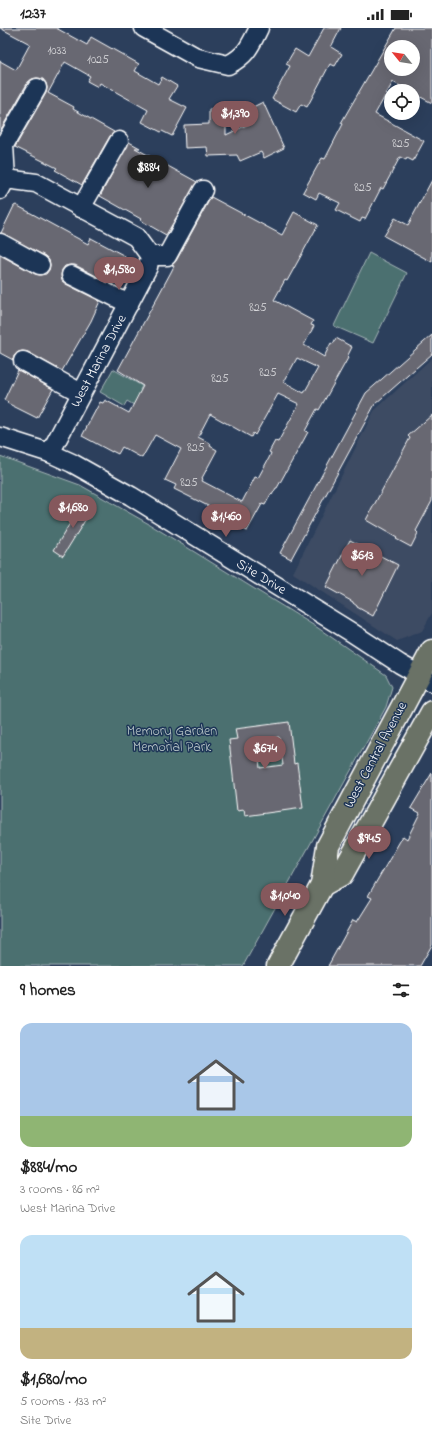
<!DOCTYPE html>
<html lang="en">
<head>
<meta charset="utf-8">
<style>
	body { margin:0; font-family:"Indie Flower",sans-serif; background:#f2f2f2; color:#222; height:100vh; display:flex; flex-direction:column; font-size:15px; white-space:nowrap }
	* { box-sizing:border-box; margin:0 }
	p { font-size:13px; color:#767676 }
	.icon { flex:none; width:22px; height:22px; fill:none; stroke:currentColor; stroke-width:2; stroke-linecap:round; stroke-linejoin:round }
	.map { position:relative; height:938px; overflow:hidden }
	.sheet { display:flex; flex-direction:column; background:#fff; flex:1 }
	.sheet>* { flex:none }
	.needle { width:26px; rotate:300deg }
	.fabs { position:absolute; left:384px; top:12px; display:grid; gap:8px }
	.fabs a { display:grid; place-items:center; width:36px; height:36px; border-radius:50%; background:#fff; box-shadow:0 4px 16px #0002; font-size:20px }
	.price { position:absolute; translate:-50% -34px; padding:0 9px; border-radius:14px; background:#85585c; color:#fff; font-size:13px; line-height:26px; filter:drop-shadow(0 1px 2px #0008) }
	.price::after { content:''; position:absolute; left:50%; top:24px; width:12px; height:9px; margin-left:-6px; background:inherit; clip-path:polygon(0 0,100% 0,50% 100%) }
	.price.active { background:#222; color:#fff }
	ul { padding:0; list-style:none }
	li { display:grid; align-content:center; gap:8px; height:212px; padding:0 20px }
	li span { display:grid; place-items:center; height:124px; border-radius:12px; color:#555 }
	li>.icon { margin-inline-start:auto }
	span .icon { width:72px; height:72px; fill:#fffc; stroke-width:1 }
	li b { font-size:17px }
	h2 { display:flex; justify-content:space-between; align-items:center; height:48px; padding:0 20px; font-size:17px }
	.status { display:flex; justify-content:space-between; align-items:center; height:28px; padding:0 20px; background:#fff; direction:ltr }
	.status svg { height:11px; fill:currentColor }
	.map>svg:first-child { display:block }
</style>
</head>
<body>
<div class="status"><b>12:37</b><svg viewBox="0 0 49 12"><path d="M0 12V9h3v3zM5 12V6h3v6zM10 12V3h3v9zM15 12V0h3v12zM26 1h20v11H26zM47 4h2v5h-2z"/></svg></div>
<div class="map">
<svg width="432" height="938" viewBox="0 0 432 938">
	<rect width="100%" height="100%" fill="#2c3f5c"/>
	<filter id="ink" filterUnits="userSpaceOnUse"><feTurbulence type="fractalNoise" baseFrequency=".025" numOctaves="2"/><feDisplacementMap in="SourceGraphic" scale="8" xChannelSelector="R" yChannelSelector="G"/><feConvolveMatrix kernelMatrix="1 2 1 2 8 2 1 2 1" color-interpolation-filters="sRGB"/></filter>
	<g filter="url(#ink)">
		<path fill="#3e4b63" d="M432,330V585L422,603L397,613L293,545L374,383Z"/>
		<g fill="#4c6f70" stroke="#a6b7b8">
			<path d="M369,225L407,245L373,315L334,298Z"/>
			<path d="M113,341L142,358L140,362L154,370L146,384L127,373L124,378L100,364Z"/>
			<path d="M0,428L80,457L149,496L318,600L386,647L392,659L386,679L243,938H0Z"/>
		</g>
		<g fill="#686772" stroke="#fff" fill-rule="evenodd">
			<path d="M0,0H56L87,17L91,9L139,36L135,43L158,56L162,49L177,58L169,71L187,80L172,108L162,103L161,104L142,94L148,82L100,55L98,59L87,53L90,48L65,34L48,65L74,79L73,81L114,104L110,108L82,157L55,142L57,140L15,119L46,65L47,60L46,55L43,51L37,50L32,51L28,54L0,103V33L16,42L30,16Z"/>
			<path d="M324,0H341L331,19L342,26L335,38L330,36L307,79L301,76L296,84L272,71L290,38L286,36L295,21L308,29Z"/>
			<path d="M396,0H432V75L413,65V63H409L393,54L375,86L424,113L413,133L407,130L406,132L400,129L383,161L381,160L365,191L362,190L360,194L336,182L340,175L319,165L316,171L303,164L322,130L325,131L343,96L341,95ZM391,19H413V41H391Z"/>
			<path d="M263,74L284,120L264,130L261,124L240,133L237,127L208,128L207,119L185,120L184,97L209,96V81H226V107L253,94L247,82Z"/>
			<path d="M129,114L140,120H135L197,154L166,207L140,192L141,191L100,168Z"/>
			<path d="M432,152V234L384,208L395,190L408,197Z"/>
			<path d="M211,169L282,207L294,184L318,197L287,253L285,252L274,272L313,293L311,297L314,298L304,317L324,329L331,315L333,316L336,310L352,319L347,329L348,330L323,375L319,382L317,381L305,403L308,404L302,415L277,460H276L272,467L271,466L265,477L262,476L247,503L221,489L222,487L211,481L212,480L174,461L176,457L165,452L181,421L155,407L142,430L122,419L118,426L112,423V424L82,408L100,374L103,375L105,372L129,385L143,358L118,342L171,244L174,238L172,237L176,233ZM297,330L318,340L304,365L284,354ZM278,366L299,376L278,414L275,413L269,424L271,425L269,430L258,450L255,449L242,474L202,453L203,451L202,450L217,422L210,418L211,416L198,409L210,386L251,409L253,405L255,407Z"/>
			<path d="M16,177L88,216L91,210L125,228L110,255L75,237H70L65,238L62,242L61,248L62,253L66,256L100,273L91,293L62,343L28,324L22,323L18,324L14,328L13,332L0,325V227L35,246L40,247L46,246L49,242L50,237L49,232L45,228L1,205L14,178Z"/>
			<path d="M432,307V326L375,376L291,531L280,525L366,365Z"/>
			<path d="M18,342L53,361L37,390L7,375L8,374L4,372Z"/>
			<path d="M432,387V473L416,503L418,505L411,519L396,511L397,510L366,492L410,410L408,408Z"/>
			<path d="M82,475L92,481L63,528L54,522Z"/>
			<path d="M350,512L398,537L373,588L357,579V578L353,575V574L326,559Z"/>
			<path d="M289,694L294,736L297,735L303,780L245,788L244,782L237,783L229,712L237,711L235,701ZM279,709L283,737L260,740L257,712Z"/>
			<path d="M432,745V917L420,938H328L353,892L357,894L372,870L368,868L403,808L407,811L420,785L411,780Z"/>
		</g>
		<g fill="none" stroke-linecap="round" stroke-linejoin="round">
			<defs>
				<g id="minor">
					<path d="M144,0L198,30L228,37C247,27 250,18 259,0"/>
					<path d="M6,151L4,117L37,60"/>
					<path d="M0,162L6,151L36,155L136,209L150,228L148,239L50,425"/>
					<path d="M81,180L119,113"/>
					<path d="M0,215L40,237"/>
					<path d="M150,228H167L203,162"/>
					<path d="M71,247L129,276"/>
					<path d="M23,333L81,365"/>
					<path d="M0,409L50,425L72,435L131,468L351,604L400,636L432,654"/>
				</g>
				<g id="major">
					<path d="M322,857L342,846L432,684"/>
					<path d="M278,938L322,857L328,818L432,623"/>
				</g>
			</defs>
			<use href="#minor" stroke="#fff" stroke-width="21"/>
			<use href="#major" stroke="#fff" stroke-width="25"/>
			<use href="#minor" stroke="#1d3557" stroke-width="18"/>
			<use href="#major" stroke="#6a7266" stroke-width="22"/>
		</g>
	</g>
	<g text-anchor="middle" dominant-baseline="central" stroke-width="3" stroke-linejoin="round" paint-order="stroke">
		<g font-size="12" fill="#d9d9dc">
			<text x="57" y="23">1033</text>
			<text x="98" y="32">1025</text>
			<text x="401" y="116">825</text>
			<text x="363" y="160">825</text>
			<text x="258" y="280">825</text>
			<text x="268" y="345">825</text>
			<text x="220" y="351">825</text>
			<text x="196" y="420">825</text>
			<text x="189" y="455">825</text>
		</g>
		<g font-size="14" fill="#fff" stroke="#1d3557">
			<text transform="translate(99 333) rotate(-62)">West Marina Drive</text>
			<text transform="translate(261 549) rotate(31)">Site Drive</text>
			<text transform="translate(376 727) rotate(-62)">West Central Avenue</text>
		</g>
		<g font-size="14" fill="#b7c5c6" stroke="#1d3557">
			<text x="172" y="703">Memory Garden<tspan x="172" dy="16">Memorial Park</tspan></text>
		</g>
	</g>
</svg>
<div class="fabs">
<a><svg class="needle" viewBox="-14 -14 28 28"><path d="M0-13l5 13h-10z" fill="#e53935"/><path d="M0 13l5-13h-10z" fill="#767676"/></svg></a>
<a><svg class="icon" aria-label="locate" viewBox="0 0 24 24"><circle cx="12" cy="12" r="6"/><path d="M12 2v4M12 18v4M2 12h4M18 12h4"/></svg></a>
</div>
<b class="price" style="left:235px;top:107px">$1,390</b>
<b class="price active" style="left:148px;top:161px">$884</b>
<b class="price" style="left:119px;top:263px">$1,580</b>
<b class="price" style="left:73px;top:501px">$1,680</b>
<b class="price" style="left:226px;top:510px">$1,460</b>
<b class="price" style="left:362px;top:549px">$613</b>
<b class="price" style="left:265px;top:742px">$674</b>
<b class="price" style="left:369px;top:832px">$945</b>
<b class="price" style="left:285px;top:889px">$1,040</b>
</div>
<section class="sheet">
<h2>9 homes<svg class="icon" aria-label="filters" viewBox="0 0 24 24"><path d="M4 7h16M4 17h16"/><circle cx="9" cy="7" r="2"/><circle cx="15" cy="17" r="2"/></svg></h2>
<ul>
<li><span style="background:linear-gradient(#a9c7e8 75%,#8fb573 0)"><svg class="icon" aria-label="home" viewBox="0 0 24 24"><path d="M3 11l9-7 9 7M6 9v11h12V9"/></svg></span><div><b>$884/mo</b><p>3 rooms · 86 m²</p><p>West Marina Drive</p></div></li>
<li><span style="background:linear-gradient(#bfe0f5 75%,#c2b280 0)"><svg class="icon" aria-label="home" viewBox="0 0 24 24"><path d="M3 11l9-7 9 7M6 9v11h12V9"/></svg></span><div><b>$1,680/mo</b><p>5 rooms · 133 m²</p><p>Site Drive</p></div></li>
</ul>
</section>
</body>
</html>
